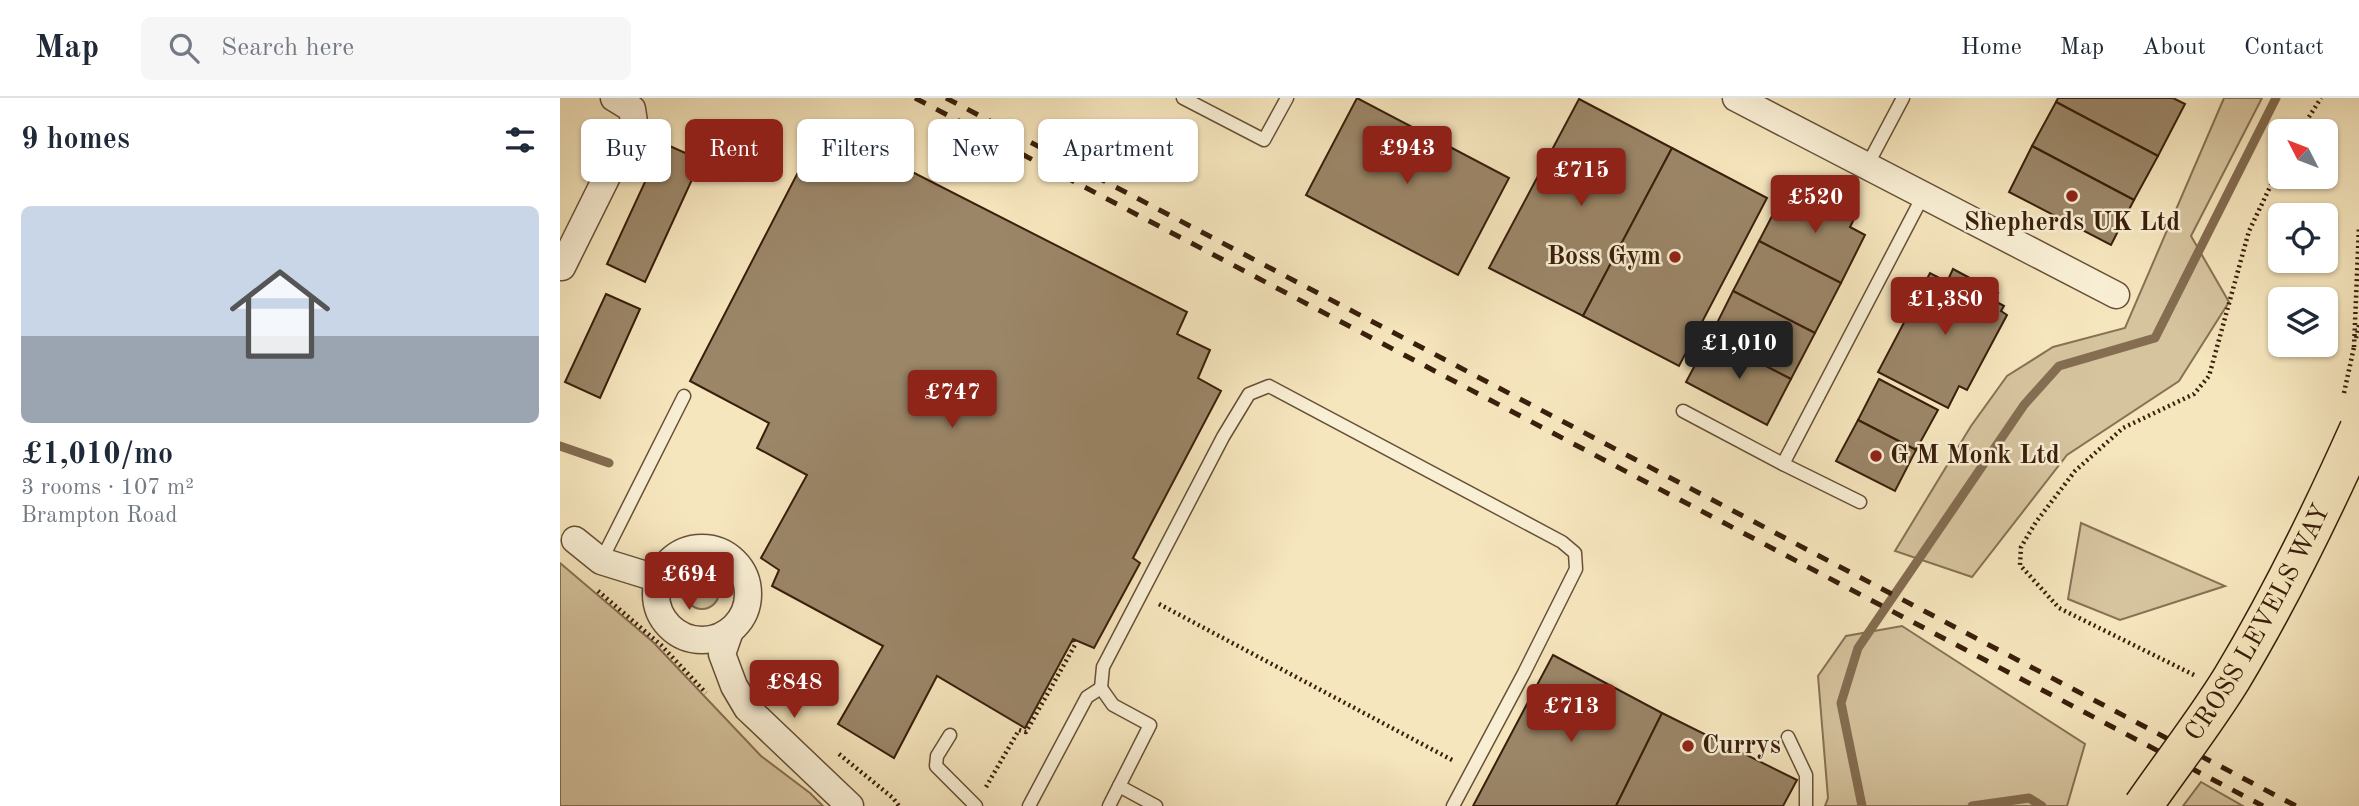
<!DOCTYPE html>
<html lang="en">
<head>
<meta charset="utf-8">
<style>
	body { margin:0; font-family:"Old Standard TT",serif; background:#f6f6f7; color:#1f2937; height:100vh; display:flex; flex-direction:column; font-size:26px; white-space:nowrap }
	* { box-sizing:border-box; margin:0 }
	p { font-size:23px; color:#747a83 }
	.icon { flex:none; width:38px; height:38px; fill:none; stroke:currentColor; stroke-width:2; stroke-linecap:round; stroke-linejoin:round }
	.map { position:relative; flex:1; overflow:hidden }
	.panel { display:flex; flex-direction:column; background:#fff; width:560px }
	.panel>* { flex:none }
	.guide { position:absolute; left:21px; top:21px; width:665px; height:63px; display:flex; gap:14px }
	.needle { width:46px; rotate:312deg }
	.tools { position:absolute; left:1708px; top:21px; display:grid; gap:14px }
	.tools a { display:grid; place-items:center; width:70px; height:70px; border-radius:10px; background:#fff; box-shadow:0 2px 5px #0004; font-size:35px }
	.price { position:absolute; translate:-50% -60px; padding:0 16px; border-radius:7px; background:#8f2418; color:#fff; font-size:23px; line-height:46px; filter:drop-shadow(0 2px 4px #0008) }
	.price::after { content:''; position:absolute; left:50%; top:42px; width:21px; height:16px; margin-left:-10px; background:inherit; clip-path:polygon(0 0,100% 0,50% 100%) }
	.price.current { background:#222; color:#fff }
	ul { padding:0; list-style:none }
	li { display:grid; align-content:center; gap:14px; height:371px; padding:0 21px }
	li+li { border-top:2px solid #e0e1e3 }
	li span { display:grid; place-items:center; height:217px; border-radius:10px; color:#555 }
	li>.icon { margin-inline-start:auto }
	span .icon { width:126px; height:126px; fill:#fffc; stroke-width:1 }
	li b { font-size:30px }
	h2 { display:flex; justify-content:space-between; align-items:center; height:84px; padding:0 21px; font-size:30px }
	.tag { padding:0 24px; border-radius:10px; background:#fff; box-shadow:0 2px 5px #0004; font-size:24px; line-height:63px }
	.tag.current { background:#8f2418; color:#fff }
	header { display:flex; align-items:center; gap:42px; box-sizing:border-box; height:98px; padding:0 35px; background:#fff; border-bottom:2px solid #e0e1e3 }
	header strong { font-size:33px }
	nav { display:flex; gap:38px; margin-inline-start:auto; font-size:24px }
	.search { width:490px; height:63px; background:#f6f6f7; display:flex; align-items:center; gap:18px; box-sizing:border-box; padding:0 24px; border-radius:10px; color:#747a83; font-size:26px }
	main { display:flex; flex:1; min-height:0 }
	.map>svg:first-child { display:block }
</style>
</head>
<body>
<header>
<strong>Map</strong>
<div class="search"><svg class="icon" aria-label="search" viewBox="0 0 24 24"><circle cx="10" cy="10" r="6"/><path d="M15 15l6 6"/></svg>Search here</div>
<nav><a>Home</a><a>Map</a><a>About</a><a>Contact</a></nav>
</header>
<main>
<section class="panel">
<h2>9 homes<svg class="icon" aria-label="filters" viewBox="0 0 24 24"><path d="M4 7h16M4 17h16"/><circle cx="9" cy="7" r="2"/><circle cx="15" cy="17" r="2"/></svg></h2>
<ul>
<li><span style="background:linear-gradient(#c9d6e8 60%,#9aa5b1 0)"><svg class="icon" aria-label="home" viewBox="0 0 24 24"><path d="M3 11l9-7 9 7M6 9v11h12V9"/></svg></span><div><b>£1,010/mo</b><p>3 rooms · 107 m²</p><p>Brampton Road</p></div></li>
</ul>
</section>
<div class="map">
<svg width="1799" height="708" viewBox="0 0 1799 708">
	<rect width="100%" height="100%" fill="#f6e6be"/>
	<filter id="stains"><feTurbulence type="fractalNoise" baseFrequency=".00286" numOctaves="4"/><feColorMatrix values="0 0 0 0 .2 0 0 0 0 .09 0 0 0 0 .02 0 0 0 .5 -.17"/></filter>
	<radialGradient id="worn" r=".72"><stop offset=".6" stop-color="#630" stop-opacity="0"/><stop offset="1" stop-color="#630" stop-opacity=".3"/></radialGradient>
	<g fill="#d6c49f" stroke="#887154" stroke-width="2">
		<path d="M1664,0H1702L1631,138L1669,204L1619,283L1507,357L1412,479L1335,453L1411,328L1447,278L1493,249L1565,230Z"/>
		<path d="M1521,425L1665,488L1560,522L1508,501Z"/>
		<path d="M0,465L93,544L201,658L250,695L263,708H0Z"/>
		<circle cx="142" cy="494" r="17"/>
		<path d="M1342,528L1525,646L1507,708H1265L1268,700L1258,578L1286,538Z"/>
		<path d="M1641,684L1683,708H1623Z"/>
	</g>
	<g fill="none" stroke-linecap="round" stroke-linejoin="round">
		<g stroke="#846d51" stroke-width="9">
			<path d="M0,348L49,365"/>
			<path d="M1302,708L1281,605L1298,550L1464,307L1499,268L1595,240L1716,0"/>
			<path d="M1412,708L1469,700L1482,708"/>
		</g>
	</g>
	<g fill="#9b8668" stroke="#391e0a" stroke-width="2">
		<path d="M797,0L949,80L898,177L746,97Z"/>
		<path d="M1498,0H1613L1625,6L1598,58L1496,4Z"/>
		<path d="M1019,1L1112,50L1023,218L929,170Z"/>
		<path d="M1496,4L1598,58L1574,102L1472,48Z"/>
		<path d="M262,28L627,214L617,236L650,252L638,280L661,293L573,460L580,465L534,550L513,541L465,630L377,578L334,660L278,626L323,548L212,488L219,472L201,460L247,377L197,350L209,325L130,283Z"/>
		<path d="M103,45L141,62L85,184L47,166Z"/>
		<path d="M1472,48L1574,102L1551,147L1449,94Z"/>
		<path d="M1112,50L1207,100L1119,268L1023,218Z"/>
		<path d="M1250,94L1296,117L1290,129L1305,137L1281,185L1199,143L1223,97L1243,107Z"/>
		<path d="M1199,143L1281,185L1255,235L1173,193Z"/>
		<path d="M1393,171L1438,195L1433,202L1444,208L1441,213L1447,217L1407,292L1399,288L1388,310L1318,274L1370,175L1387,184Z"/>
		<path d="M1173,193L1255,235L1231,281L1150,239Z"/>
		<path d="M46,196L80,211L40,300L5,284Z"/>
		<path d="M1150,239L1231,281L1207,327L1126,284Z"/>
		<path d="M1319,281L1378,312L1356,352L1298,322Z"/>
		<path d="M1298,322L1356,352L1335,393L1276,363Z"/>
		<path d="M993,557L1102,615L1056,708H913Z"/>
		<path d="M1102,615L1237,682L1223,708H1056Z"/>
	</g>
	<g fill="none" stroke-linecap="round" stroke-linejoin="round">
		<defs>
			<g id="service">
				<path d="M623,0L704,42L727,0"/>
				<path d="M1308,66L1343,0"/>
				<path d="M1123,313L1223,366L1364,96"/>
				<path d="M1223,366L1300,404"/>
				<path d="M41,463L124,298"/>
				<path d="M390,637L377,658L376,668L416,708"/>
				<path d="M1228,639L1246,677V708"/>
				<path d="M559,688L596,708"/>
				<path d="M469,708L527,599L541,590"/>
				<path d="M549,708L590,627L553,607L541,590L543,569L663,339L689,296L709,288L1002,444L1015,455L1016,471L964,575L893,708"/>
			</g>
			<g id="minor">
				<path d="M1176,0L1556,197"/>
				<path d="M0,168L2,169L74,24L72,11L54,0"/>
				<path d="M15,442L41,463L99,481"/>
				<circle cx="142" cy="496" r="46"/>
				<path d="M170,533L162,556L174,588L187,610L290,708"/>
			</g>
		</defs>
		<use href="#service" stroke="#685037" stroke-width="15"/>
		<use href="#minor" stroke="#685037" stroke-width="29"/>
		<g stroke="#391e0a" stroke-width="4.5" stroke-dasharray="2 3.5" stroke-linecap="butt">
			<path d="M1740,33L1761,0"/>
			<path d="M1796,240L1799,227"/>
			<path d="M1794,249L1799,128"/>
			<path d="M1784,295L1794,249"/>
			<path d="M38,493L101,547L146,595"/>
			<path d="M599,506L894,663"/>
			<path d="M1634,577L1499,510L1460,467L1461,449L1476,424L1515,373L1563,330L1634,296L1649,278L1689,133L1720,68"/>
			<path d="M279,656L333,700L339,708"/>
			<path d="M426,689L459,632L466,634L515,547L513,541"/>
		</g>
		<use href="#service" stroke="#f9efd5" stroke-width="12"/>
		<use href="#minor" stroke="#f9efd5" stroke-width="26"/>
		<g stroke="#391e0a" stroke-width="5" stroke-dasharray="12 12" stroke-linecap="butt">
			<path d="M355,0L1703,708"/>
			<path d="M386,0L1736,708"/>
		</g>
		<defs>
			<g id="primary-bridge">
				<path id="s1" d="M1583,708C1612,666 1645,624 1672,580C1720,500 1761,416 1799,331"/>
			</g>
		</defs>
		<use href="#primary-bridge" stroke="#391e0a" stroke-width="41" stroke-linecap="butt"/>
		<use href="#primary-bridge" stroke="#f6e6be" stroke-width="38"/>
	</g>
	<g fill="#8f2418" stroke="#f9efd5" stroke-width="2.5">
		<circle cx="1512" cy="98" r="7"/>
		<circle cx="1115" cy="159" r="7"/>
		<circle cx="1316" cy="358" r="7"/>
		<circle cx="1128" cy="648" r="7"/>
	</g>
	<g text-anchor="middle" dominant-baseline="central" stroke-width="5" stroke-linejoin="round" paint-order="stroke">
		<g font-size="26" font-weight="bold" fill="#391e0a" stroke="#f9efd5" text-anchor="start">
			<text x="1512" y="125" text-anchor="middle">Shepherds UK Ltd</text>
			<text x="1101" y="159" text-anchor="end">Boss Gym</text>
			<text x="1330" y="358">G M Monk Ltd</text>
			<text x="1142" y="648">Currys</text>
		</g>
		<g font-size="26" fill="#391e0a" stroke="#f9efd5">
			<text stroke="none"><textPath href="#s1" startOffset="217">CROSS LEVELS WAY</textPath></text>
		</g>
	</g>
	<rect width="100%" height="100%" filter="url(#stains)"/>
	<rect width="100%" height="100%" fill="url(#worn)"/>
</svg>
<div class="tools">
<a><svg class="needle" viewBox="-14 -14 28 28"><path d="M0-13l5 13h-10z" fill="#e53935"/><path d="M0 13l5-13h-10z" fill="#747a83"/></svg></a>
<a><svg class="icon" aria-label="locate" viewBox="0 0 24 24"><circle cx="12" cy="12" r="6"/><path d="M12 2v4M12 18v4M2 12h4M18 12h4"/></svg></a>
<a><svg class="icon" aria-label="layers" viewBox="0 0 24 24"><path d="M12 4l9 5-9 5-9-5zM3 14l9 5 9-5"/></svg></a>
</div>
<b class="price" style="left:847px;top:88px">£943</b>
<b class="price" style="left:1021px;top:110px">£715</b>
<b class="price" style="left:1255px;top:137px">£520</b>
<b class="price" style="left:1385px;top:239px">£1,380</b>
<b class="price current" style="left:1179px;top:283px">£1,010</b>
<b class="price" style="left:392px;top:332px">£747</b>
<b class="price" style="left:129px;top:514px">£694</b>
<b class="price" style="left:234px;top:622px">£848</b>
<b class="price" style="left:1011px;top:646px">£713</b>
<div class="guide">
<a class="tag">Buy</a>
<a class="tag current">Rent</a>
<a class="tag">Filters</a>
<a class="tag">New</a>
<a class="tag">Apartment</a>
</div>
</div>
</main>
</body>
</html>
